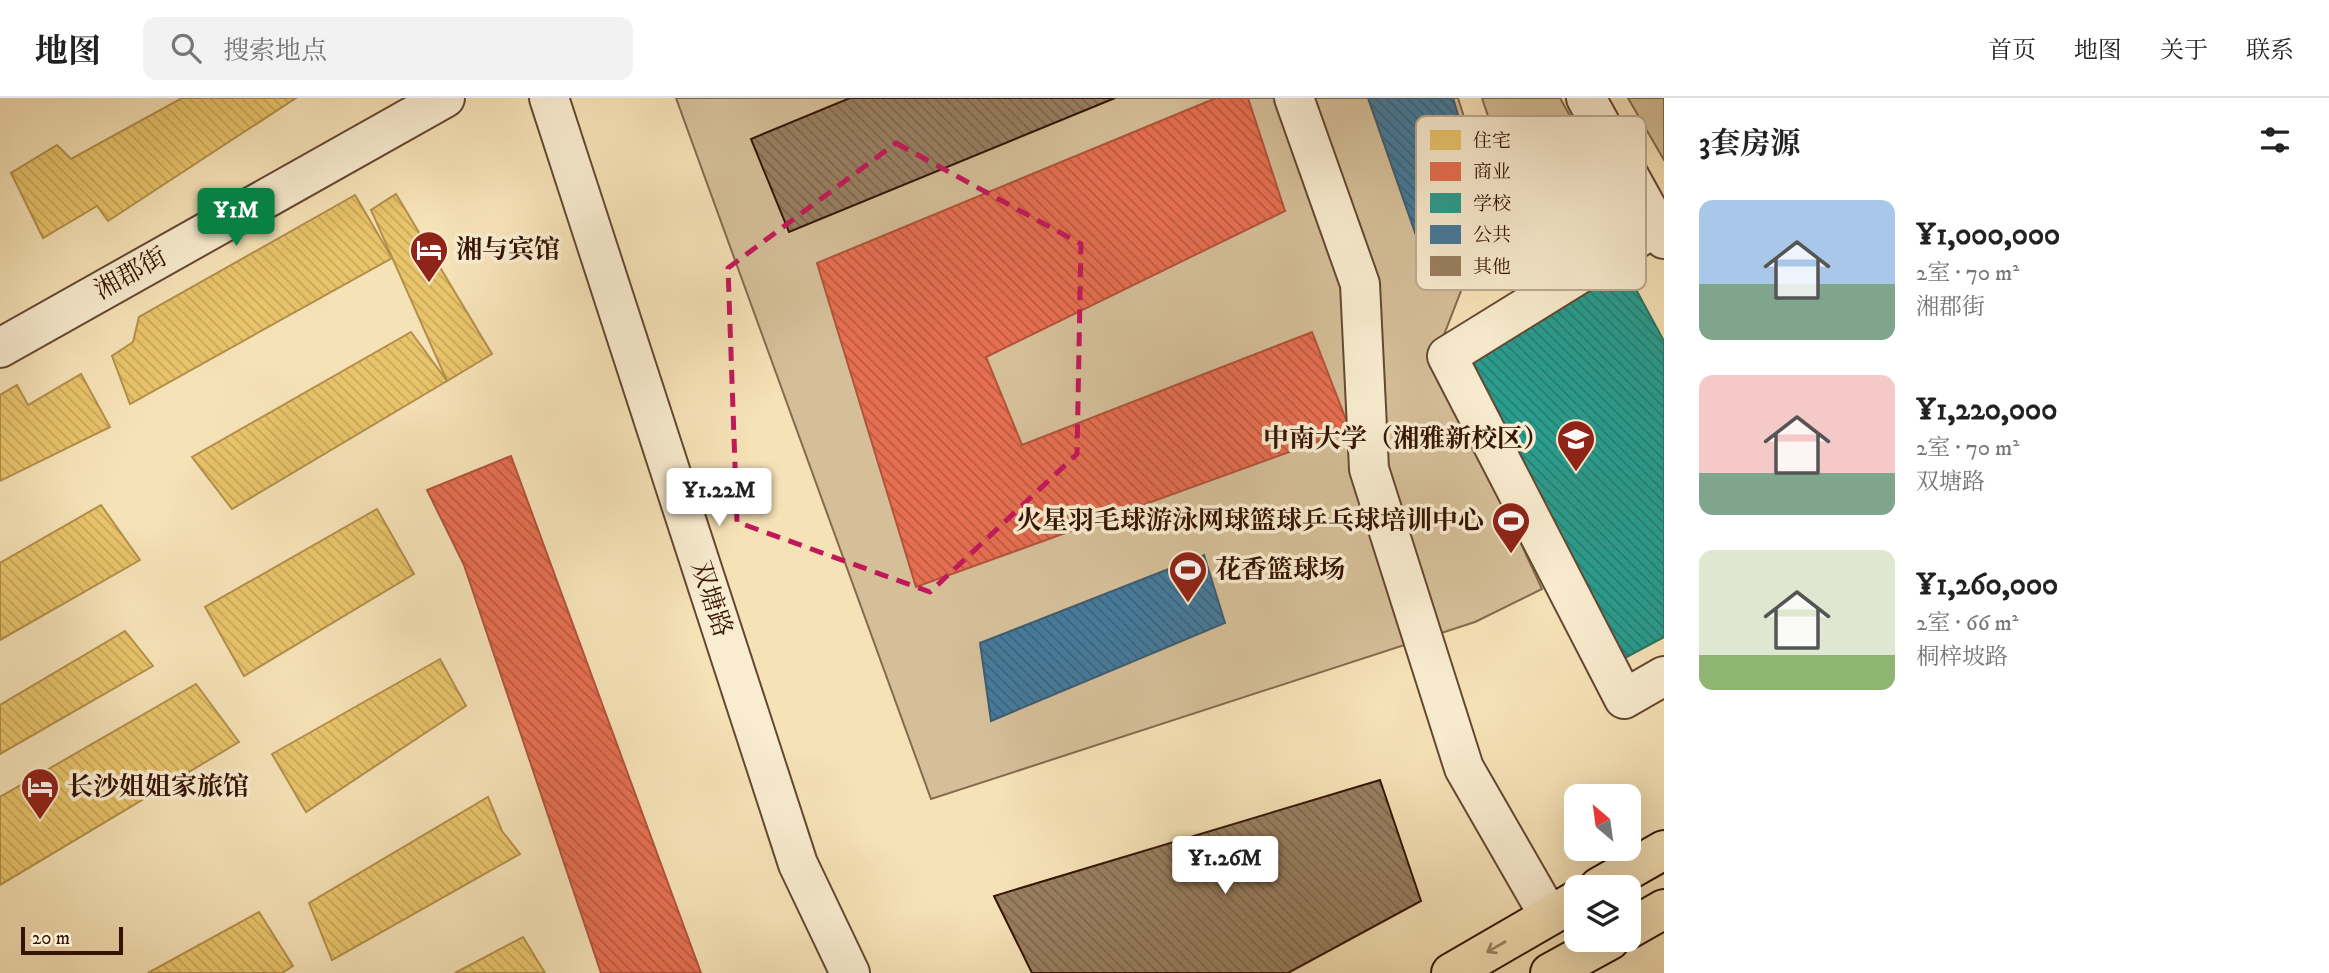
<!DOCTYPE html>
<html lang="zh">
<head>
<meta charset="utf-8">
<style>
	body { margin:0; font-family:"IM FELL DW Pica","Noto Serif SC",serif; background:#f2f2f2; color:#222; height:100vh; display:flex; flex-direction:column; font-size:26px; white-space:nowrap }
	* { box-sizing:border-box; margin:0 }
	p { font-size:23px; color:#767676 }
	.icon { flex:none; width:38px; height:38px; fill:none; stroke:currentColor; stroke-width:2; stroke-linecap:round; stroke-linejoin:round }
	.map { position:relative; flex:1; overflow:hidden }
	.drawer { display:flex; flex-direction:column; background:#fff; width:665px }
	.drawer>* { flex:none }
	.needle { width:46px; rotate:331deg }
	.fabs { position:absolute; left:1564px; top:686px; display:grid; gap:14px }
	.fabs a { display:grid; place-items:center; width:77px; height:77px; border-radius:14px; background:#fff; box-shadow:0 7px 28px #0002; font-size:35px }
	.scale { position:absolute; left:21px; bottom:18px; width:102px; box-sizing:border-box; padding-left:7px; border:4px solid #351404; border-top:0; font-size:19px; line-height:24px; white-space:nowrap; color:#351404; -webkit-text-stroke:5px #f9ecd0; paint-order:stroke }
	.price { position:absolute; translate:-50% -60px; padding:0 16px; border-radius:7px; background:#fff; color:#222; font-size:23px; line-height:46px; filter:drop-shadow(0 2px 4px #0008) }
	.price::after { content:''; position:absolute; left:50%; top:42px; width:21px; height:16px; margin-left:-10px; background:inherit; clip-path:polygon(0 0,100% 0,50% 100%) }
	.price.selected { background:#0b8043; color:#fff }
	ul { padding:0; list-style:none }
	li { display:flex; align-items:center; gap:21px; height:175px; padding:0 35px }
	li span { display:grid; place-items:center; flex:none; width:196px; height:140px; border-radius:14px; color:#555 }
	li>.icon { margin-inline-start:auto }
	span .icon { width:84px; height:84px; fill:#fffc; stroke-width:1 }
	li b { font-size:30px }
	h2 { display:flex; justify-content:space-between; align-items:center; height:84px; padding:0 35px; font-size:30px }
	header { display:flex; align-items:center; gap:42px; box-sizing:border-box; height:98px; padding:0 35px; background:#fff; border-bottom:2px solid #e0e0e0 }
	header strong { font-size:33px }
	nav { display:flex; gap:38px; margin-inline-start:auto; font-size:24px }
	.search { width:490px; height:63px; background:#f2f2f2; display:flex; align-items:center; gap:18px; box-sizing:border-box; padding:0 24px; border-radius:14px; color:#767676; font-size:26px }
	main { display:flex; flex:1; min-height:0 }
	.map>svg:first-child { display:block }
</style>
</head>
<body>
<header>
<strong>地图</strong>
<div class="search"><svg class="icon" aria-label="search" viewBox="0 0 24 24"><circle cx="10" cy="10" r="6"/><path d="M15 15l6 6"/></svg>搜索地点</div>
<nav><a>首页</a><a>地图</a><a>关于</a><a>联系</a></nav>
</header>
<main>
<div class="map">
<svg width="1664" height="875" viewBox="0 0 1664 875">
	<defs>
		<pattern id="homes-back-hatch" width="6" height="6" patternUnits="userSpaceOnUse" patternTransform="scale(1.75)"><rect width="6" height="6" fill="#e9c46a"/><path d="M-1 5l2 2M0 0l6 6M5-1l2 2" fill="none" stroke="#c8a85a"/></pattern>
		<pattern id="shops-back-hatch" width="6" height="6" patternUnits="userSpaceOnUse" patternTransform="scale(1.75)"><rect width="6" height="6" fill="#e76f51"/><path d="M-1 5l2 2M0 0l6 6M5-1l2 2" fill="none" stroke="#bc5a41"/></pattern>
		<pattern id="schools-back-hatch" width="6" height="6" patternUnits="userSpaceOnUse" patternTransform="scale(1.75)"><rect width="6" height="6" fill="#2a9d8f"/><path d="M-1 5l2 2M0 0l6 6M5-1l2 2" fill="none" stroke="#257f73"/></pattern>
		<pattern id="public-back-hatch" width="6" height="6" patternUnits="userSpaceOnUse" patternTransform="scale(1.75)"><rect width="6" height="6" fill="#457b9d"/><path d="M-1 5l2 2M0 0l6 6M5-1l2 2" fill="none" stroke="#3a647e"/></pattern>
		<pattern id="building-back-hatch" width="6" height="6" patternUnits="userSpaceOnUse" patternTransform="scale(1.75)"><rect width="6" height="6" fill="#997f61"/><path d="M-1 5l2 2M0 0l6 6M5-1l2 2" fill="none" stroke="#7e674e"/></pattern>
	</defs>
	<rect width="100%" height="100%" fill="#f6e2b7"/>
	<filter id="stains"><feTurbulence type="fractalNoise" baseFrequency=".00286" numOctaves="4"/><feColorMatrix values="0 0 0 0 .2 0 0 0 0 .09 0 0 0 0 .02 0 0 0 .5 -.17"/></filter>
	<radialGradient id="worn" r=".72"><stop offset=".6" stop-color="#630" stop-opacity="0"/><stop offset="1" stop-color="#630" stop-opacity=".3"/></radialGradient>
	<g fill="#d5bf99" stroke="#856a4e" stroke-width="2">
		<path d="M676,0H1458L1505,149L1468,175L1435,260L1542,491L1475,524L931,701Z"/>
		<path d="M1482,0H1560L1630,124L1526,196L1491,183L1527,135Z"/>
		<path d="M1628,0H1664V62Z"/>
	</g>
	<g fill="url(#homes-back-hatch)" stroke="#b38f4b" stroke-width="2">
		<path d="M182,0H296L108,123L97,108L43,140L11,75L57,47L71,61Z"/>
		<path d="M396,96L492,256L447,283L371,112Z"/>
		<path d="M355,97L392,160L130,306L112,258L133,244L139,219Z"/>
		<path d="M411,234L447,283L232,411L192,359Z"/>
		<path d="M81,276L110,329L0,383V297L17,287L28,307Z"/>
		<path d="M101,407L140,462L0,542V465Z"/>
		<path d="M377,411L414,476L244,578L205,509Z"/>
		<path d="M125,533L153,568L0,656V607Z"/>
		<path d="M440,561L466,608L306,714L272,656Z"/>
		<path d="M196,586L239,644L0,787V699Z"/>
		<path d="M488,699L502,733L520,756L332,862L309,805Z"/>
		<path d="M259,814L293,868L282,875H148Z"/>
		<path d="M523,839L545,875H455Z"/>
	</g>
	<g fill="url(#shops-back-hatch)" stroke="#b2543a" stroke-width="2">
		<path d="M1216,0H1248L1285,113L986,259L1022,347L1312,234L1350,332L916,489L817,165Z"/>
		<path d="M511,358L701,875H601L464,467L427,392Z"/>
	</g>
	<path fill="url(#schools-back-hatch)" stroke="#2d7465" stroke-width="2" d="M1626,173L1664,243V539L1614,566L1455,266Z"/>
	<g fill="url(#public-back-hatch)" stroke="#405c6f" stroke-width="2">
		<path d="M1368,0H1453L1496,144L1426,166Z"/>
		<path d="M1204,457L1225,525L991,623L980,545Z"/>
	</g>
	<g fill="url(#building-back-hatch)" stroke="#351404" stroke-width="2">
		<path d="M850,0H1115L789,134L751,41Z"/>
		<path d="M1380,682L1421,803L1288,875H1032L994,798Z"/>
	</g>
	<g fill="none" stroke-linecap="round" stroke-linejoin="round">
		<defs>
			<g id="minor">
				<path d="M549,0L798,766L850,875"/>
				<path d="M1294,0L1360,186L1369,371L1464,670L1549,818"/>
				<path d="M1586,0L1664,141"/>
				<path d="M1657,128L1447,258L1624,601L1664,578"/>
				<path d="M0,250L445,0"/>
			</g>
			<g id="major">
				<path d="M1599,789L1664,752"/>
				<path d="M1629,831L1664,811"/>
				<path d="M1451,875L1577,802"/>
				<path d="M1550,875L1610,842"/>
			</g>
		</defs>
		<use href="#minor" stroke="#654831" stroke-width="42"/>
		<use href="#major" stroke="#351404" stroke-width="42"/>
		<use href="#minor" stroke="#f9ecd0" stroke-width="38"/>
		<use href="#major" stroke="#f6e2b7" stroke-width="38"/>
	</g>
	<defs><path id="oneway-shaft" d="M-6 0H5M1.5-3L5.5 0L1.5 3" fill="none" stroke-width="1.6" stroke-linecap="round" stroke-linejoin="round" transform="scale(1.75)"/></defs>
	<use stroke="#9f8566" href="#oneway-shaft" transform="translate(1496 849) rotate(150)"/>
	<path fill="none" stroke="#c2185b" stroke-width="5" stroke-dasharray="14 9" stroke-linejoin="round" d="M896,45L1081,146L1077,356L930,494L737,424L728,170Z"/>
	<defs>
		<symbol id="hotel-pin" viewBox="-11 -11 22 30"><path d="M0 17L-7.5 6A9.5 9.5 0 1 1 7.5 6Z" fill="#8f2418" stroke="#f9ecd0"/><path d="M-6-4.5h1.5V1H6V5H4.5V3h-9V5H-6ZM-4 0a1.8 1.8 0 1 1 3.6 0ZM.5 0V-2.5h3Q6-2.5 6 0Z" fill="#fff"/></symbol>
		<symbol id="university-pin" viewBox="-11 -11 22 30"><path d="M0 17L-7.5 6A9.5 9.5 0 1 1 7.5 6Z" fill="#8f2418" stroke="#f9ecd0"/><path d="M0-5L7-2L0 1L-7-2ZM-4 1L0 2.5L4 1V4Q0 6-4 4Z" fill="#fff"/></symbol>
		<symbol id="stadium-pin" viewBox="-11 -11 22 30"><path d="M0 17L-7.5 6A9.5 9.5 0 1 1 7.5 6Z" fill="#8f2418" stroke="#f9ecd0"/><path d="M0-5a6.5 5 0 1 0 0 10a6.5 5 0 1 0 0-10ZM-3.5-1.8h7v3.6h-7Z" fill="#fff"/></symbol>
	</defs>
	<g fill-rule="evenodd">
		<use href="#hotel-pin" x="407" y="130" width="44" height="60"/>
		<use href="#university-pin" x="1554" y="319" width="44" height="60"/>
		<use href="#stadium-pin" x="1489" y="401" width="44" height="60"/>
		<use href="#stadium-pin" x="1166" y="450" width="44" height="60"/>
		<use href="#hotel-pin" x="18" y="667" width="44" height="60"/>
	</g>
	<g text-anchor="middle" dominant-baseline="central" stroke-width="7" stroke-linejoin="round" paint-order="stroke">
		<g font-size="26" font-weight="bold" fill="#351404" stroke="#f9ecd0" text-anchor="start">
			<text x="456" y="152">湘与宾馆</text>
			<text x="1549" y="341" text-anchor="end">中南大学（湘雅新校区）</text>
			<text x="1484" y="423" text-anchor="end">火星羽毛球游泳网球篮球乒乓球培训中心</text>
			<text x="1215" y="472">花香篮球场</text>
			<text x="67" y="689">长沙姐姐家旅馆</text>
		</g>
		<g font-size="26" fill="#351404" stroke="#f9ecd0">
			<text transform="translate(131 176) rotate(-29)">湘郡街</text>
			<text transform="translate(711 501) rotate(72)">双塘路</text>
		</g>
	</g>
	<rect x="1416" y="18" width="230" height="174" rx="10" fill="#f9ecd0" stroke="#beab93" stroke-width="2"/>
	<rect x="1430" y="32" width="31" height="20" fill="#e9c46a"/>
	<rect x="1430" y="64" width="31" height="19" fill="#e76f51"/>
	<rect x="1430" y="95" width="31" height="20" fill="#2a9d8f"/>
	<rect x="1430" y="127" width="31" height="19" fill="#457b9d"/>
	<rect x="1430" y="158" width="31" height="20" fill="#997f61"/>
	<g font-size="19" fill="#351404">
		<text x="1473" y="49">住宅</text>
		<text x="1473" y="80">商业</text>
		<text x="1473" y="112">学校</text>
		<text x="1473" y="143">公共</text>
		<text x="1473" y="175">其他</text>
	</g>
	<rect width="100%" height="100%" filter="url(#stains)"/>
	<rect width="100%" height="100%" fill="url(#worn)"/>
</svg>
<div class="fabs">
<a><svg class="needle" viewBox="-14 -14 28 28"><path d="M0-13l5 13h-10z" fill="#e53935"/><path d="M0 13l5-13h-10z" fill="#767676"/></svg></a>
<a><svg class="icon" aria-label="layers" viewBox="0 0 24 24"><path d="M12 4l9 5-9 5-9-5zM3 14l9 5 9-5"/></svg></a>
</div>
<div class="scale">20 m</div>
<b class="price selected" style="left:236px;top:150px">¥1M</b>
<b class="price" style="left:719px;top:430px">¥1.22M</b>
<b class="price" style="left:1225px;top:798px">¥1.26M</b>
</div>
<section class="drawer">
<h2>3套房源<svg class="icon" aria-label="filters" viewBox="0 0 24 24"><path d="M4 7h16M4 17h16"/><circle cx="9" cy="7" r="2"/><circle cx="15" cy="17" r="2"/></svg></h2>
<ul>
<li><span style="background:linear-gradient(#a9c7e8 60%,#7fa58c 0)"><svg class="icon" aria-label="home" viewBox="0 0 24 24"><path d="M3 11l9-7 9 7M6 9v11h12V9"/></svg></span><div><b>¥1,000,000</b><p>2室 · 70 m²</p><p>湘郡街</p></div></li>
<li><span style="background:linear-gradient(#f6c9c9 70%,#7fa58c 0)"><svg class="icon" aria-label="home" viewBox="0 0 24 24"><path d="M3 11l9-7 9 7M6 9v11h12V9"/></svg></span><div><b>¥1,220,000</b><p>2室 · 70 m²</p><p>双塘路</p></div></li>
<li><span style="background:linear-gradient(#dfe7d0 75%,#8fb573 0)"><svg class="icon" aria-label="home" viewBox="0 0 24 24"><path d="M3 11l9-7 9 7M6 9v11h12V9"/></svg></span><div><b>¥1,260,000</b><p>2室 · 66 m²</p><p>桐梓坡路</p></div></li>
</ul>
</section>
</main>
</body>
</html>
